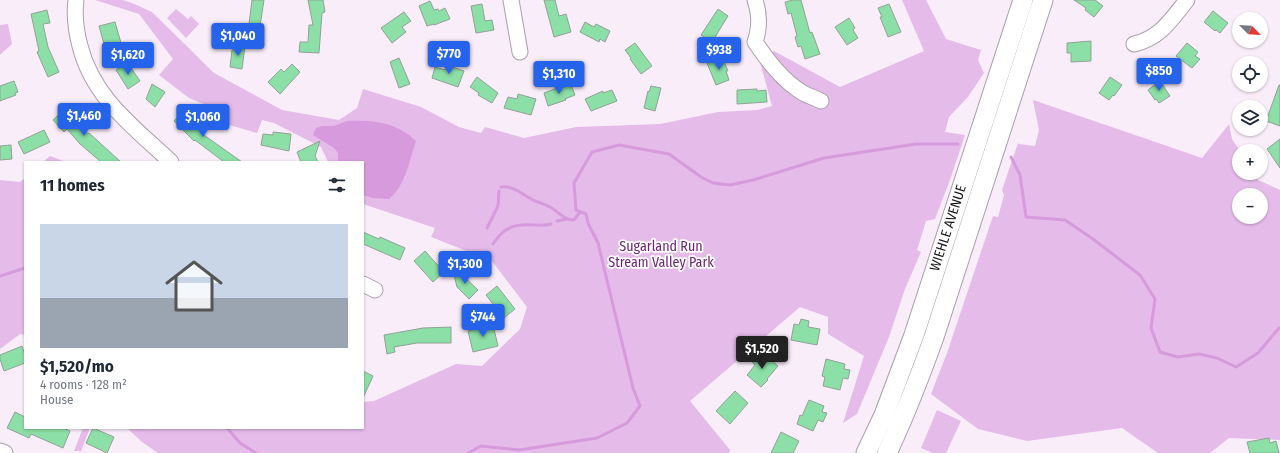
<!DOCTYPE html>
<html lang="en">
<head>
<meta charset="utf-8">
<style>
	body { margin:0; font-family:"Fira Sans Condensed",sans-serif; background:#f2f2f3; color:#1f2937; height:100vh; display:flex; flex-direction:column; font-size:15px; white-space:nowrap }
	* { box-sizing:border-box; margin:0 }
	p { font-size:13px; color:#747a83 }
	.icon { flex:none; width:22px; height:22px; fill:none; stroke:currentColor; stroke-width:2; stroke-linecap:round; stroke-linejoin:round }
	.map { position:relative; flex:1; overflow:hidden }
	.side { position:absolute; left:24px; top:161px; width:340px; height:268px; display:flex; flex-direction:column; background:#fff; border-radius:0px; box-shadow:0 1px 3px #0004 }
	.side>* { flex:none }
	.needle { width:26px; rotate:114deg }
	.fabs { position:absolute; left:1232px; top:12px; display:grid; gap:8px }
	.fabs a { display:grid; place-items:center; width:36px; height:36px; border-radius:50%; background:#fff; box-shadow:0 1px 3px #0004; font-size:20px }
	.price { position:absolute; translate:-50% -34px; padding:0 9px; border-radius:4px; background:#2563eb; color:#fff; font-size:13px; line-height:26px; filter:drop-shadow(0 1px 2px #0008) }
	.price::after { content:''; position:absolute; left:50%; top:24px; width:12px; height:9px; margin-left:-6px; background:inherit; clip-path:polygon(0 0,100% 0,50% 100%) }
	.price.current { background:#222; color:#fff }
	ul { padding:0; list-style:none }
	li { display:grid; align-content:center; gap:8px; height:212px; padding:0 16px }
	li span { display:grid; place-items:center; height:124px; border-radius:0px; color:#555 }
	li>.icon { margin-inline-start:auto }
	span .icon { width:72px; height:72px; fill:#fffc; stroke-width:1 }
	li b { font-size:17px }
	h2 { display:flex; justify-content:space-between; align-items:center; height:48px; padding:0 16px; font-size:17px }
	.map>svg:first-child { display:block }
</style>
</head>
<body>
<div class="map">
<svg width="1280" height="453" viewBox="0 0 1280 453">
	<rect width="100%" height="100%" fill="#f9edfa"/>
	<g fill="#e5bbe9" fill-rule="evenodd">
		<path d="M95,0H122L132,3L152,12L214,73L282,110L339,120L357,108L363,89L421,107L459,127L481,133L485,127L524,138L576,127L660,124L718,112L757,110L772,106L760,62L768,58L774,51L840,87L924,51L902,0H926L946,39L981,50L978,60L984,73L968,97L949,117L945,132L965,135L950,180L935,219L926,221L917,250L921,252L905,289L889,337L857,414L843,423L864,356L828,334V317L800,307L690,401L730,450L729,453H158L142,442L127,428H363V402L374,401L456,364L482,366L520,329L527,307L492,261L431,237L435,228L363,204V162H328L321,147L274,123L262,120L257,133L209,119L206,105L189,98L159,75L173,59L139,14Z"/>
		<path d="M176,9L188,19L191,16L199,24L186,38L167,18Z"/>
		<path d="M8,24L12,44L0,55V25Z"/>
		<path d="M1033,100L1202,158L1229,124L1232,139L1240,151L1239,173H1253L1258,180L1280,190V440L1229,438L1210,453H1158L1122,428L1027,441L978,429L931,394L947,353L993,216L998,217L1004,195L1002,190L1018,143L1019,144L1035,146L1039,130ZM1239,195H1261V217H1239Z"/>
		<path d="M50,156L66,162H43Z"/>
		<path d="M25,178V335L20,334L0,349V180L20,182Z"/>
		<path d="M937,410L961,421L946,453H933L921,448Z"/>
		<path d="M83,428H90L81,451H74Z"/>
	</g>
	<path fill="#d79add" d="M347,121C367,120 389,121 406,133C410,135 413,139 416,141C409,161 406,185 389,199L372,198L363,195V162H338V153L334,148L313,135L316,128L322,126H334Z"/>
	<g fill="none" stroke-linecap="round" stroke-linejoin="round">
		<g stroke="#d79add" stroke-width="3">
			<path d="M1011,157L1020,175L1026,217L1065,220L1093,239L1140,275L1155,299L1151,328L1160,352L1178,357L1199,354L1217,358L1236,367L1258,353L1279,328H1280"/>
			<path d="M501,187C514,185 524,196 535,201C540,203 545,204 550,207C558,211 563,220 574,220L580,212"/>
			<path d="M557,221L567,219"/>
			<path d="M487,228L498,206L499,191"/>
			<path d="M493,244C505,226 514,224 535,225C540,225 545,226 551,224"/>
			<path d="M0,276L25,268"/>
			<path d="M227,428L240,443L256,453"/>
			<path d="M468,453L481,446L519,450L597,438L627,423L640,406L633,388L598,243L588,223L586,214L576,210L574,183L592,152L619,145L669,154L701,177L713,183L730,185L753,180L824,158L916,144H958"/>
		</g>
	</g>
	<g fill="#8cdfa6" stroke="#93a196">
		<path d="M252,0H264L260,26L249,24Z"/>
		<path d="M308,0H323L325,12L322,13L319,53L299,52L300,42H308L309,25H313Z"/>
		<path d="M544,0H555L559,16L566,14L571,32L554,37Z"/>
		<path d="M793,0H801L810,33L812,32L820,54L805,59L801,46L798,47L795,37L797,36L791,13L788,14L785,2Z"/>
		<path d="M1074,0H1095L1103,6L1094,17L1085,10L1086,8Z"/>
		<path d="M430,1L434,10L438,9L439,11L445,8L450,19L434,25V24L427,26L419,6Z"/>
		<path d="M482,4L485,21L492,20L494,30L476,33L471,6Z"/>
		<path d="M889,4L901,32L888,37L880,17H882L878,8Z"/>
		<path d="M718,9L728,16L712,42L701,35Z"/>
		<path d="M47,10L50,23L43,24L48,47L59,72L48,77L37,52L39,51L31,14Z"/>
		<path d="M1213,11L1228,23L1220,33L1216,30L1215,31L1204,22Z"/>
		<path d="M404,12L411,21L402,27L406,32L392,43L381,28Z"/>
		<path d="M849,18L855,28L853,30L858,38L847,45L835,27Z"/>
		<path d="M115,22L123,50L111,53L108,42L104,44L99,26Z"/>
		<path d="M585,22L594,27L596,24L610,31L605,42L600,39L599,42L580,32Z"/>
		<path d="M1091,41V61L1071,62V53H1067V43Z"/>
		<path d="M635,43L652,66L641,74L630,59L631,58L625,50Z"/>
		<path d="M1187,43L1198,52L1195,56L1200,59L1192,68L1176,56Z"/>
		<path d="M235,45L245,46L242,69L230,67L232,50H234Z"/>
		<path d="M722,57L728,71H726L729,80L716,85L707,63Z"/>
		<path d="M399,58L410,84L399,88L390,62Z"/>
		<path d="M127,62L140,81L128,89L116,70Z"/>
		<path d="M292,64L300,72L280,94L268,82L281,69L284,72Z"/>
		<path d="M446,65L464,71L458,87L432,78L435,67L445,70Z"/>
		<path d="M477,77L498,93L492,103L478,95L479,93L470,87Z"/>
		<path d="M1110,77L1122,85L1114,96L1113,95L1109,100L1099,93Z"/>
		<path d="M14,81L18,92L15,93L16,95L0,101V86Z"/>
		<path d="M1160,81L1170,96L1159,103L1156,99L1155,100L1148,90Z"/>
		<path d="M152,84L165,92L155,107L146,99Z"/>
		<path d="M571,85L575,95L565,99L566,100L548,106L544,93L560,87L561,88Z"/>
		<path d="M1279,85H1280V126L1266,121Z"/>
		<path d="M651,86L661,88L655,111L644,108L648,91L649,92Z"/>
		<path d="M757,89V91L766,90L767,102L737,104V90Z"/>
		<path d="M612,90L617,101L591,111L585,99L603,91V93Z"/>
		<path d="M518,94L536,99L531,115L504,108L508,97L517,99Z"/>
		<path d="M66,108L88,134L89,133L121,162H101L80,144L67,129L64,132L53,120Z"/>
		<path d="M183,111L204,130L201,133L242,162H224L195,140L194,141L174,121Z"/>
		<path d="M44,130L50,142L24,154L18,142Z"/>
		<path d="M273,132L291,134L289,151L261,145L263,134L273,135Z"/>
		<path d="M1280,139V168L1267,149Z"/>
		<path d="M320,141L315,156L318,162H301L297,152Z"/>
		<path d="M11,145L12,159L0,160V146Z"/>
		<path d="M363,232L379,239L380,237L405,248L400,260L363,244Z"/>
		<path d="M425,251L444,272L433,282L414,261Z"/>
		<path d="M458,271L478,290L469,299L457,287L454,275Z"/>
		<path d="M497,286L515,309L504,318L486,295Z"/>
		<path d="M801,319L809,321L808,327L820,329L817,345L791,340L794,324L799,325Z"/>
		<path d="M493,325L498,346L473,352L468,331Z"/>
		<path d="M451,327V343H417L394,347L395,352L387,354L384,335L423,328Z"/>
		<path d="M22,346L25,355V363L4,371L0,359V355Z"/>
		<path d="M758,354L763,358L765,355L778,366L767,379L768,380L761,387L747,375L755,365L752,362Z"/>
		<path d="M826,359L845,364L844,369L850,370L848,379L843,378L840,390L823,386L825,377L822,376Z"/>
		<path d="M363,371L373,376L363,398Z"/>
		<path d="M735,391L748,403L730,424L716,411Z"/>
		<path d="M809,400L824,406L822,412L827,413L823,422L818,420L813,431L797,424L800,415L802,416Z"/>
		<path d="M15,412L25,417V428H63L70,431L63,448L31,434L29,438L7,428Z"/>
		<path d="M93,428L114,437L107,453L86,443Z"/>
		<path d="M781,432L799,441L793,453H771Z"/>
		<path d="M1269,438L1270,443L1276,441L1279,453H1250L1247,442Z"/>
	</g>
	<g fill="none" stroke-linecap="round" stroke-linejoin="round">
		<defs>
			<g id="minor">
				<path d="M76,0C74,15 76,31 80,46C93,98 134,127 171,162"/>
				<path d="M511,0L520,52"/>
				<path d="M755,0C760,15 760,27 755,42C768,61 783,81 803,93C809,96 815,98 821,101"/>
				<path d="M1134,44C1160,38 1171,20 1187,0"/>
				<path d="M363,284L375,290"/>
				<path d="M0,451L5,453"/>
			</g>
			<g id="major">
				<path d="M866,453L884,415L914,335L1023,0"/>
				<path d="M887,453C905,415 920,376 934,337L1043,0"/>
			</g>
		</defs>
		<use href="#minor" stroke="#ab9fac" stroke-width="17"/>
		<use href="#major" stroke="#ab9fac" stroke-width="21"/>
		<use href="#minor" stroke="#fff" stroke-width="15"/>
		<use href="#major" stroke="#fff" stroke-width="19"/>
	</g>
	<g text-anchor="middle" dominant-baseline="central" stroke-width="3.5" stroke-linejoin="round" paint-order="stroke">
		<g font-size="14" fill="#1c181d" stroke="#fff">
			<text transform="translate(948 228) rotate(-72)">WIEHLE AVENUE</text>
		</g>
		<g font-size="14" fill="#6d2676" stroke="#fff">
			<text x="661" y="246">Sugarland Run<tspan x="661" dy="16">Stream Valley Park</tspan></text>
		</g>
	</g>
</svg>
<div class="fabs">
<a><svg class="needle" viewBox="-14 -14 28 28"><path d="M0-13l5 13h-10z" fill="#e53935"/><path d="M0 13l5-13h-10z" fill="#747a83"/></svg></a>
<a><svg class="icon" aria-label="locate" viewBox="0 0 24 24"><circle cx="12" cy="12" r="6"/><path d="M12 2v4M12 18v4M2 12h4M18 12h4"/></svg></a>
<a><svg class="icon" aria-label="layers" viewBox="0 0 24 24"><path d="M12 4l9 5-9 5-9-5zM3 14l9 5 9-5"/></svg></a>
<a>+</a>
<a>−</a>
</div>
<b class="price" style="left:238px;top:57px">$1,040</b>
<b class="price" style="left:719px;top:71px">$938</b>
<b class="price" style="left:449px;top:75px">$770</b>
<b class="price" style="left:128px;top:76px">$1,620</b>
<b class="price" style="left:1159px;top:92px">$850</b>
<b class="price" style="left:559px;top:95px">$1,310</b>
<b class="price" style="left:84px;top:137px">$1,460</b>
<b class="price" style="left:203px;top:138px">$1,060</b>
<b class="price" style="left:465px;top:285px">$1,300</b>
<b class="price" style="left:483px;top:338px">$744</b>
<b class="price current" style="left:762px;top:370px">$1,520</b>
<section class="side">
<h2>11 homes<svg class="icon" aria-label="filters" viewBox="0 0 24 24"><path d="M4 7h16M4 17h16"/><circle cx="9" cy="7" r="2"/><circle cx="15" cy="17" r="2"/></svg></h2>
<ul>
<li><span style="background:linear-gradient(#c9d6e8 60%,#9aa5b1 0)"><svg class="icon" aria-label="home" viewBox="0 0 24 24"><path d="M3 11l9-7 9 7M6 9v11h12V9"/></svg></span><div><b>$1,520/mo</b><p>4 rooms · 128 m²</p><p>House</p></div></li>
</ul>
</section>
</div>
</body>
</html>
